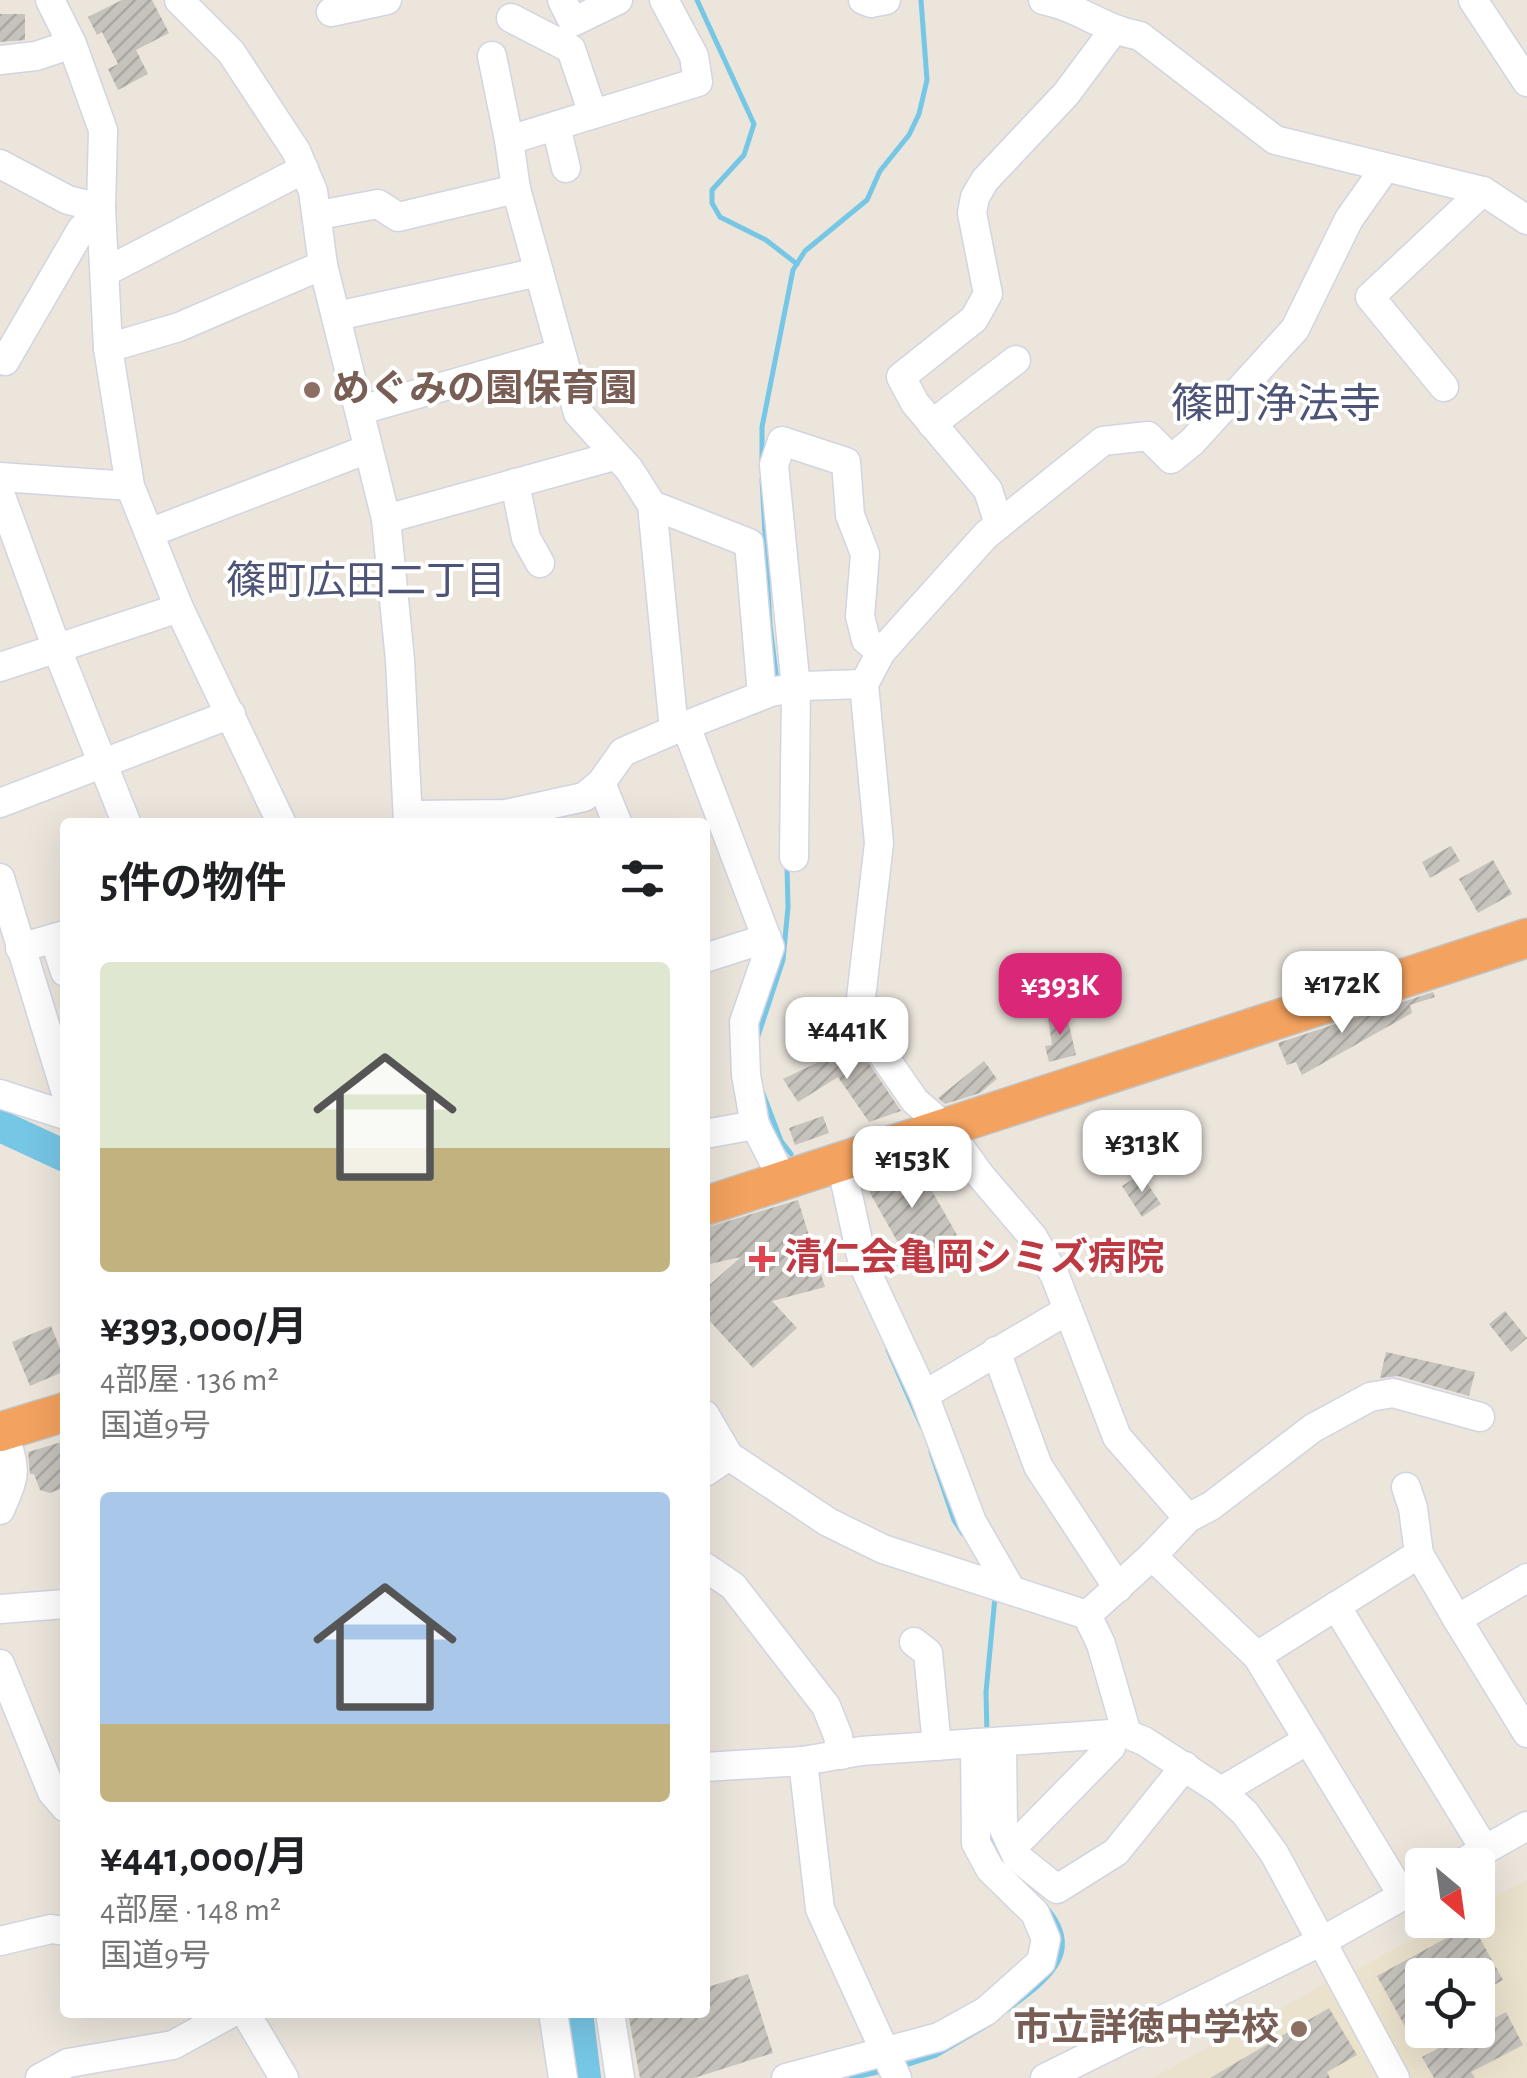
<!DOCTYPE html>
<html lang="ja">
<head>
<meta charset="utf-8">
<style>
	body { margin:0; font-family:"Alegreya Sans","Noto Sans JP",sans-serif; background:#f6f6f6; color:#202124; height:100vh; display:flex; flex-direction:column; font-size:38px; white-space:nowrap }
	* { box-sizing:border-box; margin:0 }
	p { font-size:32px; color:#757577 }
	.icon { flex:none; width:55px; height:55px; fill:none; stroke:currentColor; stroke-width:2; stroke-linecap:round; stroke-linejoin:round }
	.map { position:relative; flex:1; overflow:hidden }
	.sheet { position:absolute; left:60px; top:818px; width:650px; height:1200px; display:flex; flex-direction:column; background:#fff; border-radius:10px; box-shadow:0 10px 40px #0002 }
	.sheet>* { flex:none }
	.needle { width:65px; rotate:151deg }
	.controls { position:absolute; left:1405px; top:1848px; display:grid; gap:20px }
	.controls a { display:grid; place-items:center; width:90px; height:90px; border-radius:10px; background:#fff; box-shadow:0 10px 40px #0002; font-size:50px }
	.price { position:absolute; translate:-50% -85px; padding:0 22px; border-radius:20px; background:#fff; color:#222; font-size:32px; line-height:65px; filter:drop-shadow(0 2px 5px #0008) }
	.price::after { content:''; position:absolute; left:50%; top:60px; width:30px; height:22px; margin-left:-15px; background:inherit; clip-path:polygon(0 0,100% 0,50% 100%) }
	.price.current { background:#db2777; color:#fff }
	ul { padding:0; list-style:none }
	li { display:grid; align-content:center; gap:20px; height:530px; padding:0 40px }
	li span { display:grid; place-items:center; height:310px; border-radius:10px; color:#555 }
	li>.icon { margin-inline-start:auto }
	span .icon { width:180px; height:180px; fill:#fffc; stroke-width:1 }
	li b { font-size:42px }
	h2 { display:flex; justify-content:space-between; align-items:center; height:120px; padding:0 40px; font-size:42px }
	.map>svg:first-child { display:block }
</style>
</head>
<body>
<div class="map">
<svg width="1527" height="2078" viewBox="0 0 1527 2078">
	<defs>
		<pattern id="building-hatch" width="6" height="6" patternUnits="userSpaceOnUse" patternTransform="scale(2.5)"><rect width="6" height="6" fill="#c6c2bc"/><path d="M-1 1l2-2M0 6l6-6M5 7l2-2" fill="none" stroke="#aaa7a2"/></pattern>
	</defs>
	<rect width="100%" height="100%" fill="#ebe5dc"/>
	<g fill="#ebe2cd" fill-rule="evenodd">
		<path d="M1527,1880V2078H1408L1353,1971L1450,1920H1478V1906ZM1422,1975H1478V2030H1422Z"/>
		<path d="M1330,1981L1384,2078H1152Z"/>
	</g>
	<g fill="none" stroke-linecap="round" stroke-linejoin="round">
		<g stroke="#76c6e6" stroke-width="5">
			<path d="M697,0L754,124L744,155L712,190V203L720,217L766,240L797,264"/>
			<path d="M762,463V427L793,270L805,251L867,200L880,171L909,135L919,114L927,80L921,0"/>
			<path d="M762,479L770,625L777,682"/>
			<path d="M758,1036L783,960L788,907L787,867"/>
			<path d="M762,1091L781,1141L791,1154"/>
			<path d="M888,1350L922,1427"/>
			<path d="M931,1452L954,1520L963,1534"/>
			<path d="M987,1735L986,1692L995,1597"/>
			<path d="M989,1831L1005,1867"/>
			<path d="M1007,2010C1045,1981 1087,1954 1045,1906"/>
			<path d="M902,2066L936,2055L991,2023"/>
			<path d="M851,2078L882,2071"/>
		</g>
		<g stroke="#76c6e6" stroke-width="32">
			<path d="M0,1126L65,1156"/>
			<path d="M577,2012L585,2078"/>
		</g>
	</g>
	<g fill="url(#building-hatch)">
		<path d="M122,0H152L169,33L136,50L148,74L118,90L108,69L118,64L102,32L97,35L88,17Z"/>
		<path d="M0,14H25V40L0,42Z"/>
		<path d="M1451,846L1460,861L1430,878L1422,862Z"/>
		<path d="M1493,860L1512,894L1478,913L1459,879Z"/>
		<path d="M1433,992L1435,997L1410,1005L1412,1013L1302,1075L1296,1062L1287,1065L1278,1043Z"/>
		<path d="M1066,1012L1076,1055L1049,1062L1045,1046L1052,1045L1048,1016Z"/>
		<path d="M856,1044L901,1111L869,1122L838,1077L798,1102L783,1079Z"/>
		<path d="M984,1061L997,1079L980,1093L945,1104L938,1098Z"/>
		<path d="M823,1116L829,1133L795,1145L789,1128Z"/>
		<path d="M915,1161L957,1235L909,1262L866,1186Z"/>
		<path d="M1141,1174L1161,1204L1142,1217L1122,1186Z"/>
		<path d="M798,1200L825,1287L772,1301L797,1328L753,1368L705,1316V1289L741,1257L705,1265V1228Z"/>
		<path d="M1505,1311L1527,1338L1511,1352L1489,1324Z"/>
		<path d="M51,1326L65,1361V1371L30,1386L12,1342Z"/>
		<path d="M1386,1352L1475,1372L1469,1396L1398,1376L1380,1378Z"/>
		<path d="M65,1441V1487L50,1493L40,1490L34,1474H30L28,1452Z"/>
		<path d="M1472,1924L1503,1980L1478,1994V1975H1422V2024L1408,2032L1377,1976Z"/>
		<path d="M748,1974L773,2053L694,2078H640L628,2013L705,2012V1988Z"/>
		<path d="M1329,2008L1357,2055L1327,2072L1330,2078H1210Z"/>
		<path d="M1506,2012L1523,2045L1471,2072L1475,2078H1434L1422,2057Z"/>
	</g>
	<g fill="none" stroke-linecap="round" stroke-linejoin="round">
		<defs>
			<g id="minor">
				<path d="M50,0L72,44L103,130L101,208L108,348L130,486L179,608L281,822"/>
				<path d="M179,0L231,52L296,151L313,191L323,265L386,519L400,660L408,822"/>
				<path d="M562,0L573,22L618,0"/>
				<path d="M664,0L694,56L698,82L509,140L516,189L578,413L629,469L652,505L674,730"/>
				<path d="M863,0L871,3L886,0"/>
				<path d="M1043,0C1082,8 1101,29 1140,36L1275,140L1483,191L1527,220"/>
				<path d="M1473,0L1527,82"/>
				<path d="M331,12L387,0"/>
				<path d="M511,18L571,49L593,114"/>
				<path d="M492,56L509,140"/>
				<path d="M0,60L36,56L72,44"/>
				<path d="M556,126L566,168"/>
				<path d="M0,164L68,200L101,208L81,230L5,361"/>
				<path d="M319,215L378,204L398,217L516,189"/>
				<path d="M105,272L304,169"/>
				<path d="M337,316L539,272"/>
				<path d="M108,348L179,327L323,265"/>
				<path d="M1444,387L1370,297L1483,191"/>
				<path d="M361,410L560,353"/>
				<path d="M932,424L1016,360"/>
				<path d="M0,477L130,486"/>
				<path d="M515,483L526,538L540,563"/>
				<path d="M0,493L57,649L126,822"/>
				<path d="M652,505L749,543L762,695"/>
				<path d="M386,519L614,456"/>
				<path d="M999,524L988,490L915,403L901,377L974,319L988,294L972,213L975,197L985,180L1066,94L1113,31"/>
				<path d="M149,533L368,449"/>
				<path d="M0,667L179,608"/>
				<path d="M686,726L770,947L744,1022L746,1075L755,1125"/>
				<path d="M601,783L617,822"/>
				<path d="M0,803L231,714"/>
				<path d="M409,815L506,814L584,797L601,783L623,752L674,730L771,692L802,686L864,684"/>
				<path d="M794,857L796,688L774,465L782,441L846,462L850,515L865,554L860,616L866,640L881,652"/>
				<path d="M0,878L65,1090"/>
				<path d="M54,938L65,972"/>
				<path d="M20,948L65,935"/>
				<path d="M705,958L767,938"/>
				<path d="M0,1094L65,1115"/>
				<path d="M705,1134L755,1125L784,1182"/>
				<path d="M841,1163L863,1264L924,1395L972,1522L1010,1588"/>
				<path d="M996,1351L1038,1466L1118,1588"/>
				<path d="M924,1395L1068,1310"/>
				<path d="M705,1415L729,1456L828,1522L883,1549L1087,1615L1101,1644L1127,1734"/>
				<path d="M705,1472L729,1456"/>
				<path d="M1406,1487L1413,1508L1419,1554"/>
				<path d="M0,1510C17,1472 16,1470 3,1431"/>
				<path d="M1188,1518L1117,1437L1055,1276L1033,1237L980,1175L946,1128L915,1101L874,1042L861,998L879,843L864,684L881,652L986,535L1103,441L1148,436L1171,459L1192,442L1295,329L1349,219L1385,168"/>
				<path d="M1152,1556L1257,1656L1419,1554L1457,1619L1527,1578"/>
				<path d="M705,1567L733,1586L826,1706L838,1736L841,1755"/>
				<path d="M1336,1606L1485,1850"/>
				<path d="M0,1609L65,1604"/>
				<path d="M1087,1615L1152,1556L1188,1518L1211,1506L1313,1428L1370,1397L1393,1393L1480,1417"/>
				<path d="M1457,1619L1527,1733"/>
				<path d="M914,1642L928,1653L937,1746"/>
				<path d="M1257,1656L1403,1896"/>
				<path d="M0,1664L52,1792L65,1807"/>
				<path d="M1002,1742L1003,1827L1017,1857L1057,1889L1116,1852L1185,1766"/>
				<path d="M803,1761L820,1909L897,2078"/>
				<path d="M705,1767L803,1761L861,1751L1111,1734H1127L1144,1741L1221,1791L1245,1813L1274,1853L1395,2078"/>
				<path d="M1221,1791L1308,1740"/>
				<path d="M1011,1844L1022,1838L1111,1747V1734"/>
				<path d="M1458,1865L1527,1826"/>
				<path d="M0,1941L51,1929L65,1931"/>
				<path d="M245,2012L284,2078"/>
				<path d="M553,2012L563,2078"/>
				<path d="M610,2012L620,2078"/>
				<path d="M40,2078L68,2063L173,2045L233,2012"/>
				<path d="M786,2078L939,2037L986,2011L1041,1962L1046,1939L1035,1913L990,1869L976,1843L975,1743"/>
				<path d="M1045,2078L1322,1941L1422,1885"/>
			</g>
			<g id="highway">
				<path d="M705,1206L1527,938"/>
				<path d="M0,1432L65,1412"/>
			</g>
		</defs>
		<use href="#minor" stroke="#d2d4e1" stroke-width="31"/>
		<use href="#highway" stroke="#c3c3c3" stroke-width="41"/>
		<use href="#minor" stroke="#fff" stroke-width="28"/>
		<use href="#highway" stroke="#f3a25f" stroke-width="38"/>
	</g>
	<g fill="#8d6e63" stroke="#fff" stroke-width="4">
		<circle cx="312" cy="390" r="10"/>
		<circle cx="1299" cy="2029" r="10"/>
	</g>
	<path fill="#e0444e" stroke="#fff" stroke-width="4" d="M757 1244h10v10h10v10h-10v10h-10v-10h-10v-10h10z"/>
	<g text-anchor="middle" dominant-baseline="central" stroke-width="8" stroke-linejoin="round" paint-order="stroke">
		<g font-size="38" font-weight="bold" fill="#785e54" stroke="#fff" text-anchor="start">
			<text x="332" y="390">めぐみの園保育園</text>
			<text x="1279" y="2029" text-anchor="end">市立詳徳中学校</text>
		</g>
		<g font-size="38" font-weight="bold" fill="#be3a42" stroke="#fff" text-anchor="start">
			<text x="784" y="1259">清仁会亀岡シミズ病院</text>
		</g>
		<g font-size="40" fill="#4d5477" stroke="#fff">
			<text x="366" y="582">篠町広田二丁目</text>
		</g>
		<g font-size="42" fill="#4d5477" stroke="#fff">
			<text x="1276" y="405">篠町浄法寺</text>
		</g>
	</g>
</svg>
<div class="controls">
<a><svg class="needle" viewBox="-14 -14 28 28"><path d="M0-13l5 13h-10z" fill="#e53935"/><path d="M0 13l5-13h-10z" fill="#757577"/></svg></a>
<a><svg class="icon" aria-label="locate" viewBox="0 0 24 24"><circle cx="12" cy="12" r="6"/><path d="M12 2v4M12 18v4M2 12h4M18 12h4"/></svg></a>
</div>
<b class="price" style="left:1342px;top:1036px">¥172K</b>
<b class="price current" style="left:1060px;top:1038px">¥393K</b>
<b class="price" style="left:847px;top:1082px">¥441K</b>
<b class="price" style="left:1142px;top:1195px">¥313K</b>
<b class="price" style="left:912px;top:1211px">¥153K</b>
<section class="sheet">
<h2>5件の物件<svg class="icon" aria-label="filters" viewBox="0 0 24 24"><path d="M4 7h16M4 17h16"/><circle cx="9" cy="7" r="2"/><circle cx="15" cy="17" r="2"/></svg></h2>
<ul>
<li><span style="background:linear-gradient(#dfe7d0 60%,#c2b280 0)"><svg class="icon" aria-label="home" viewBox="0 0 24 24"><path d="M3 11l9-7 9 7M6 9v11h12V9"/></svg></span><div><b>¥393,000/月</b><p>4部屋 · 136 m²</p><p>国道9号</p></div></li>
<li><span style="background:linear-gradient(#a9c7e8 75%,#c2b280 0)"><svg class="icon" aria-label="home" viewBox="0 0 24 24"><path d="M3 11l9-7 9 7M6 9v11h12V9"/></svg></span><div><b>¥441,000/月</b><p>4部屋 · 148 m²</p><p>国道9号</p></div></li>
</ul>
</section>
</div>
</body>
</html>
